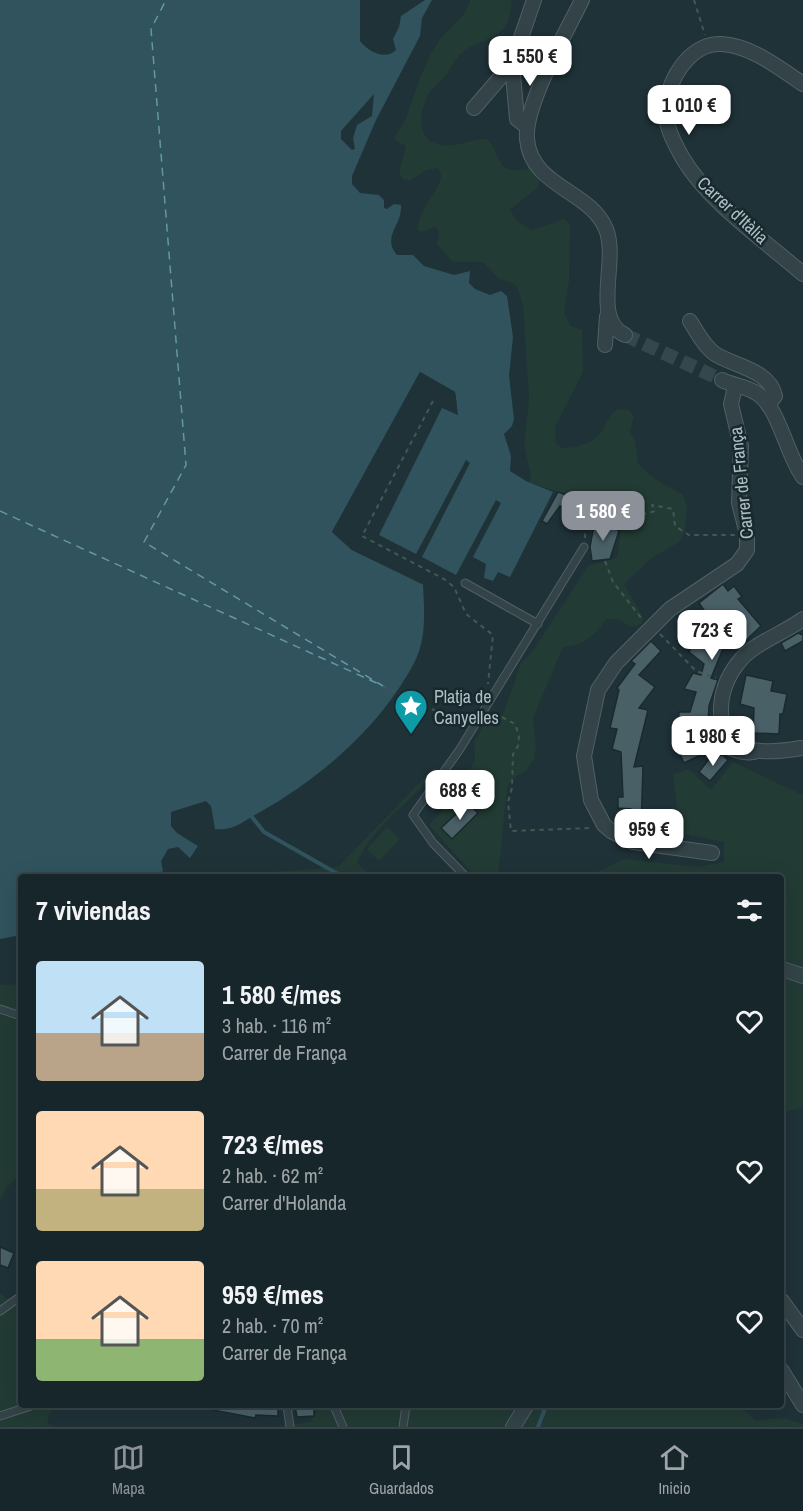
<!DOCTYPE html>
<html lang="es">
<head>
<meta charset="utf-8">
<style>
	body { margin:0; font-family:"Archivo Narrow",sans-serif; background:#202e32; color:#f1f3f6; height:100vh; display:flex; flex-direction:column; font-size:22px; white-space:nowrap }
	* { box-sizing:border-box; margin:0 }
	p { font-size:20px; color:#9ea5a8 }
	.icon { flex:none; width:33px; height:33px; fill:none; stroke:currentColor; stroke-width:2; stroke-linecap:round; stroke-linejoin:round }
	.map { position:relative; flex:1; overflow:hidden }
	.drawer { position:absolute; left:18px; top:874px; width:766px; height:534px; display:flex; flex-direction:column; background:#17262a; border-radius:6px; box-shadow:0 6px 24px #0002,0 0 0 2px #364347 }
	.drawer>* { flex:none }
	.price { position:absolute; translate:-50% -51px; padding:0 14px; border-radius:12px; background:#fff; color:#222; font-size:20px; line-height:39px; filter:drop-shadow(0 2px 3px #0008) }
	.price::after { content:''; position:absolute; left:50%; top:36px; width:18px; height:14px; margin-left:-9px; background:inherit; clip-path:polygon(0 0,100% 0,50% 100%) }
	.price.on { background:#8c9099; color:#fff }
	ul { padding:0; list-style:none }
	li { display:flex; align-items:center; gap:18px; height:150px; padding:0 18px }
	li span { display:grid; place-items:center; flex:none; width:168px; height:120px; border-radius:6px; color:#555 }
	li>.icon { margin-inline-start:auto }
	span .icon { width:72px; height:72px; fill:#fffc; stroke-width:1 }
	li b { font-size:26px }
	h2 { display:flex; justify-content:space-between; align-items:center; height:72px; padding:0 18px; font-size:26px }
	.tab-bar { display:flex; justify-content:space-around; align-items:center; height:84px; border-top:2px solid #364347; background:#17262a; font-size:16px; color:#9ea5a8 }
	.tab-bar a { display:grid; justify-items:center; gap:3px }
	.tab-bar .on { color:#8c9099 }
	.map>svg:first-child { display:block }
</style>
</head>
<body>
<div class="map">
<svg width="803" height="1427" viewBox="0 0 803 1427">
	<rect width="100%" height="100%" fill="#1f3238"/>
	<g fill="#223b34">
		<path d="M470,0H512C511,8 510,20 505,27C493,41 472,43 462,53C454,59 452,68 446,75C441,81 435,86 430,92C419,109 415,141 441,145C456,148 472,138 487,139C507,162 492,175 532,168L539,177V186L510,210L518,222L532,230L564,219L570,224L569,281L564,312L570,326L582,330L583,372L555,427L556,443L562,448C575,449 594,443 602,431C610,419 611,405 629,410L634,416L630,432L635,439L638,464L655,479L683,495L687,507L685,531L679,542L653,557L624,584L643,617L642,624L631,627L618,619H606C595,636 583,646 563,647L533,718L536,747L534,759L526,771L512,779L507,788L498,877H476L429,825L459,793L475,759L474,742L490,714L503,715L521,663L532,652L588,566L617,558L621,527L595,524L584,516L588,501L530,483L531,474L524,446L529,398L523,306L517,287L511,282L499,279L483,262H453L437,244L439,232L436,227L421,232L418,230C416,206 451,183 438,168L426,170L410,181L403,179L399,173L406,146L395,140C395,132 402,128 405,120C414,98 423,64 437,44C447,28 466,19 470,0Z"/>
		<path d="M733,762L803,795V1107L782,1113V878H599L595,873L624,859L699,867L724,862V842L680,833L673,774L689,769L711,790Z"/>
		<path d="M435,767L438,770C412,801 373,825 357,863L372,877H245L262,873L338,867Z"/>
		<path d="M387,827L400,839L379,861L367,849Z"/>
		<path d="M21,984V1174L6,1188L0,1201V985Z"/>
		<path d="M0,1293L21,1310V1406H52L47,1423L55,1427H0Z"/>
		<path d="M320,1406H690L742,1408L755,1420L784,1418L803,1424V1427H275L310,1422Z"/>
	</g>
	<path fill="#30535e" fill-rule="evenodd" d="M0,0H360V41C368,51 384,61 396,50L393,39L399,27L401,16L425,0H432L422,18L420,36L376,120L352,176V184L360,193L379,195L384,200V208L387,209L394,204L401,205C403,225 381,236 397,255H413L424,266L454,275L470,271L469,283L475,289L490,295L501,291L507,296L513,337L509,376L514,419L512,426L504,434L511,456L510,471L526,481L553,492L510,577L498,572L493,581L484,578L486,564L473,557L501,503L496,500L456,575L422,557L470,463L466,460L416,554L379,535L442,408L458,415L455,392L420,372L332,532L352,550L423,584C424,609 427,637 415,661C383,724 321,778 260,812C243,821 235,831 215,829L211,806L206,801L171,812V826L177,833L198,846L190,858L178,847L168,849L161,861L163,871L151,877L21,878V935L0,939ZM374,94L372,116L357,125L353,138L355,149L352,150L341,139V131Z"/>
	<path fill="#1f3238" d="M420,372L455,392L457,405L453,403L452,393L421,376L336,531L354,548L424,582L426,586L352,550L332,532Z"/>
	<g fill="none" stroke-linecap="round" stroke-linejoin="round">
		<g stroke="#30535e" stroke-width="4">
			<path d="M252,817L264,832L345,878"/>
			<path d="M538,1427L546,1406"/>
		</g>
		<path stroke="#6497a6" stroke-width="1.5" stroke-dasharray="8 6" stroke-linecap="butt" d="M0,511L383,686L144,542L186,465L151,29L166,0"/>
	</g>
	<g fill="#4a6067" stroke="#1a2a2f" stroke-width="1.5">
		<path d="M558,492L586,502L580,515L560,506L547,524L542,521Z"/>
		<path d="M594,525L613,527L619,531L610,559L592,561L590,547Z"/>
		<path d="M723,584L728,591L734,586L742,597L738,599L761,626L739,647L729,634L711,678L718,680L709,706L708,723L699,725L711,750L684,763L680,754L685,727H678L679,712H690L696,692L684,689L693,673L701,675L704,664L689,652L706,613L699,603Z"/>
		<path d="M798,633L803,635V641L785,651L781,643Z"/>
		<path d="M651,641L661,651L639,675L655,687L639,708L648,710L634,767L643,766L641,829L629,828L631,809L618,808V797H623L621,752L612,749L617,729L610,728L619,690L617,688L635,664L631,661Z"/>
		<path d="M746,675L773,681L771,691L787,694L783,714H780L779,734L753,733L754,708L740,704Z"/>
		<path d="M713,754L716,760L721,754L728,760L710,781L699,772Z"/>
		<path d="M468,803L478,813L452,839L441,828Z"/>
		<path d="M0,1247L14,1253L8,1268L0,1265Z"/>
		<path d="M214,1406H278V1416L256,1415L255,1418L213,1410Z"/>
		<path d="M295,1406H314V1416L297,1417Z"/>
	</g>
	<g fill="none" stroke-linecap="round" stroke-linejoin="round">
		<path stroke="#34474d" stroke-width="14" stroke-dasharray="14 7" stroke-linecap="butt" d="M625,335L722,380"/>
		<defs>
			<g id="service">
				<path d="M465,583L538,624"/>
				<path d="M708,729C712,747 739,759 756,755"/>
				<path d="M467,878L433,843L413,815L460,749L584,547"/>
				<path d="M0,1009L21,1016"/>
				<path d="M0,1311L21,1296"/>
				<path d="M287,1406L290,1427"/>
				<path d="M334,1406L343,1427"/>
				<path d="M0,1416L31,1406"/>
				<path d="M403,1427L406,1406"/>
			</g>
			<g id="minor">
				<path d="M582,0C566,33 524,105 527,139C531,187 590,190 606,229C619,261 591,319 625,335"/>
				<path d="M512,64L517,119L527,127"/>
				<path d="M803,84C779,68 752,46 722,44C688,42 664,85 666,115C667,130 675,144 682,157C708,202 764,240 803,274"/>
				<path d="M474,108L512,64L534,0"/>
				<path d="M690,321C697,332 704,346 715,354C734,366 770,370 775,396L768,405"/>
				<path d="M605,345L607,316"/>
				<path d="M722,380C734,386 747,386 758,394C780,410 786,454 803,477"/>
				<path d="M801,748C767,754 720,757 721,710C721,694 727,677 738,663C753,643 783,634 803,619"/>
				<path d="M712,853L633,842L611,831L604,825L591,800L584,756L598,690L616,663L670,609L737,564L747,550V534L739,503L741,446L731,404L735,387"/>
				<path d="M782,969L803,976"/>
				<path d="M782,1301L803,1330"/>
				<path d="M782,1371L803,1405"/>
				<path d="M513,1427L526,1406"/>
			</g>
		</defs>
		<use href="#service" stroke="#506166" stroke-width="9"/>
		<use href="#minor" stroke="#506166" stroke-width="16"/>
		<g stroke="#415952" stroke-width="2" stroke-dasharray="4.5 4.5" stroke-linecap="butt">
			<path d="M694,0L705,35"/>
			<path d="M433,401L362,536L444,579L454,587L466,614L493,635L488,684"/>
			<path d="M585,538L586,518L597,523L606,514L611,521L614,503L634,510L641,517L642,512L646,514L655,511L652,505L673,509L675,526L689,535H735"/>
			<path d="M605,561L613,582L642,619"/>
			<path d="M660,634L696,671L716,678"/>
			<path d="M383,686L465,725"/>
			<path d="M494,713L515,724L519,736L518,746L513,754L512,788L508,802L511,831L592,828"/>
		</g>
		<use href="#service" stroke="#334348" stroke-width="7"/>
		<use href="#minor" stroke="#334348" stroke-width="14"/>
	</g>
	<defs>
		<symbol id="sight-pin" viewBox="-11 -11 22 30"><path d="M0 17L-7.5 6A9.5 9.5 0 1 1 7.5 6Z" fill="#0f9aa8" stroke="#18282d"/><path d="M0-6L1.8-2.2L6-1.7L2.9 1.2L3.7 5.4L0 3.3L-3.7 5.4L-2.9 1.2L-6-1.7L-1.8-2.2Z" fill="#fff"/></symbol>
	</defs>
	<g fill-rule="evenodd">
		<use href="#sight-pin" x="392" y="687" width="38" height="52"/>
	</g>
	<g text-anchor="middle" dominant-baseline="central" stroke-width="5" stroke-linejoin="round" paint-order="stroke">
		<g font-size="18" fill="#adbfc5" stroke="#18282d">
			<text transform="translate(733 210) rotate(43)">Carrer d'Itàlia</text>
			<text transform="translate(741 483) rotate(-96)">Carrer de França</text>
		</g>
		<g font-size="18" fill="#adbfc5" stroke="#18282d" text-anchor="start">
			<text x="434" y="696">Platja de<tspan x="434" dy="21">Canyelles</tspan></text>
		</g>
	</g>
</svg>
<b class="price" style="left:530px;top:87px">1 550 €</b>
<b class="price" style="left:689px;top:136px">1 010 €</b>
<b class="price on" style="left:603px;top:542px">1 580 €</b>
<b class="price" style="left:712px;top:661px">723 €</b>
<b class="price" style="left:713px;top:767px">1 980 €</b>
<b class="price" style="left:460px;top:821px">688 €</b>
<b class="price" style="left:649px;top:860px">959 €</b>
<section class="drawer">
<h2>7 viviendas<svg class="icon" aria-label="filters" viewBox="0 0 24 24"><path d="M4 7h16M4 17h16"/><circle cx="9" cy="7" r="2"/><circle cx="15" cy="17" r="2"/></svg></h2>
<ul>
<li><span style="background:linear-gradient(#bfe0f5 60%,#b9a48a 0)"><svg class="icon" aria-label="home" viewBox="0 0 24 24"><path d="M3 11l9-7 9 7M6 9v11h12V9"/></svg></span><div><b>1 580 €/mes</b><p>3 hab. · 116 m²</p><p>Carrer de França</p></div><svg class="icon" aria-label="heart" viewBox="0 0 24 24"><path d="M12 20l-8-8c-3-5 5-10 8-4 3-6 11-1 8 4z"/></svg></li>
<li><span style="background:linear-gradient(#ffd9b3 65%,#c2b280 0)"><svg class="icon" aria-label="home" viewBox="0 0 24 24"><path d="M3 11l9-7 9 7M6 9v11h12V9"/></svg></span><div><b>723 €/mes</b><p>2 hab. · 62 m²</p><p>Carrer d'Holanda</p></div><svg class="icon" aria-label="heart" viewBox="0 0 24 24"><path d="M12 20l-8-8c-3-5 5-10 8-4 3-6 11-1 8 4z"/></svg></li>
<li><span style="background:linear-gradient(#ffd9b3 65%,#8fb573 0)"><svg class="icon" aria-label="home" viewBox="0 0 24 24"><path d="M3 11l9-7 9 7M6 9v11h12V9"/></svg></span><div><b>959 €/mes</b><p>2 hab. · 70 m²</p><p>Carrer de França</p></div><svg class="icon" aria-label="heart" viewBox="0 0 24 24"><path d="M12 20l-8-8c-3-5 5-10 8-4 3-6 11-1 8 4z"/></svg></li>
</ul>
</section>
</div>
<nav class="tab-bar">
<a class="on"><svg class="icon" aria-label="map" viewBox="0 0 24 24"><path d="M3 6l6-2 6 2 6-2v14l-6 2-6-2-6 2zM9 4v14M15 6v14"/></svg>Mapa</a>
<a><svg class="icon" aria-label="saved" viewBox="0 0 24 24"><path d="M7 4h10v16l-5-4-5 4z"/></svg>Guardados</a>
<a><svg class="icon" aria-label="home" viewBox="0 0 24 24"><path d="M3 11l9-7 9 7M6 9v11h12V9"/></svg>Inicio</a>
</nav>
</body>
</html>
